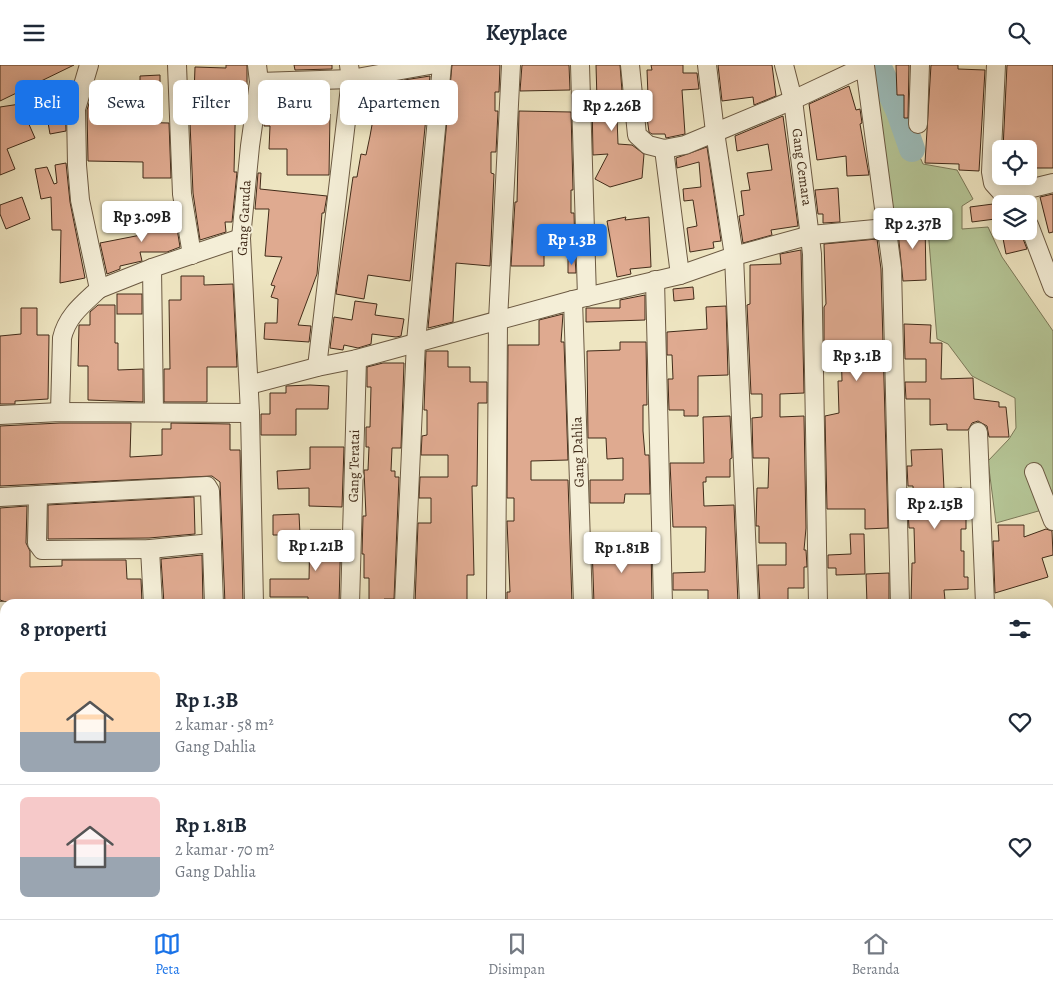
<!DOCTYPE html>
<html lang="id">
<head>
<meta charset="utf-8">
<style>
	body { margin:0; font-family:Alegreya,serif; background:#f6f6f7; color:#1f2937; height:100vh; display:flex; flex-direction:column; font-size:19px; white-space:nowrap }
	* { box-sizing:border-box; margin:0 }
	p { font-size:16px; color:#747a83 }
	.icon { flex:none; width:28px; height:28px; fill:none; stroke:currentColor; stroke-width:2; stroke-linecap:round; stroke-linejoin:round }
	.map { position:relative; flex:1; overflow:hidden }
	.side { position:absolute; left:0px; top:534px; width:1054px; height:321px; display:flex; flex-direction:column; background:#fff; border-radius:15px 15px 0 0; box-shadow:0 2px 12px #0003 }
	.side>* { flex:none }
	.hud { position:absolute; left:15px; top:15px; width:500px; height:45px; display:flex; gap:10px }
	.tools { position:absolute; left:992px; top:75px; display:grid; gap:10px }
	.tools a { display:grid; place-items:center; width:45px; height:45px; border-radius:8px; background:#fff; box-shadow:0 2px 12px #0003; font-size:25px }
	.price { position:absolute; translate:-50% -42px; padding:0 11px; border-radius:5px; background:#fff; color:#222; font-size:16px; line-height:32px; filter:drop-shadow(0 1px 2px #0008) }
	.price::after { content:''; position:absolute; left:50%; top:30px; width:15px; height:11px; margin-left:-8px; background:inherit; clip-path:polygon(0 0,100% 0,50% 100%) }
	.price.selected { background:#1a73e8; color:#fff }
	ul { padding:0; list-style:none }
	li { display:flex; align-items:center; gap:15px; height:125px; padding:0 20px }
	li+li { border-top:1px solid #e0e1e3 }
	li span { display:grid; place-items:center; flex:none; width:140px; height:100px; border-radius:8px; color:#555 }
	li>.icon { margin-inline-start:auto }
	span .icon { width:60px; height:60px; fill:#fffc; stroke-width:1 }
	li b { font-size:21px }
	h2 { display:flex; justify-content:space-between; align-items:center; height:60px; padding:0 20px; font-size:21px }
	.pill { padding:0 18px; border-radius:8px; background:#fff; box-shadow:0 2px 12px #0003; font-size:18px; line-height:45px }
	.pill.selected { background:#1a73e8; color:#fff }
	header { display:flex; justify-content:space-between; align-items:center; height:65px; padding:0 20px; background:#fff; font-size:22px; font-weight:700 }
	.dock { display:flex; justify-content:space-around; align-items:center; height:70px; border-top:1px solid #e0e1e3; background:#fff; font-size:14px; color:#747a83 }
	.dock a { display:grid; justify-items:center; gap:2px }
	.dock .selected { color:#1a73e8 }
	.map>svg:first-child { display:block }
</style>
</head>
<body>
<header><svg class="icon" aria-label="menu" viewBox="0 0 24 24"><path d="M4 6h16M4 12h16M4 18h16"/></svg>Keyplace<svg class="icon" aria-label="search" viewBox="0 0 24 24"><circle cx="10" cy="10" r="6"/><path d="M15 15l6 6"/></svg></header>
<div class="map">
<svg width="1053" height="854" viewBox="0 0 1053 854">
	<rect width="100%" height="100%" fill="#eee5c1"/>
	<filter id="stains"><feTurbulence type="fractalNoise" baseFrequency=".004" numOctaves="4"/><feColorMatrix values="0 0 0 0 .2 0 0 0 0 .09 0 0 0 0 .02 0 0 0 .5 -.17"/></filter>
	<radialGradient id="worn" r=".72"><stop offset=".6" stop-color="#630" stop-opacity="0"/><stop offset="1" stop-color="#630" stop-opacity=".3"/></radialGradient>
	<path fill="#b5c596" stroke="#7b7858" d="M872,28L902,51L923,99L957,105L973,134L962,141V164L988,162L1002,192L1053,266V452L1042,445L996,458L988,396L1009,374L1016,363L1015,333L972,311L948,279L937,274L927,152L894,153Z"/>
	<g fill="none" stroke-linecap="round" stroke-linejoin="round">
		<path stroke="#9cbdbb" stroke-width="26" d="M878,0L899,47L912,84"/>
	</g>
	<g fill="#dfaa90" stroke="#412b19">
		<path d="M0,0H74L0,36Z"/>
		<path d="M226,0H247V20H236L234,107H237L232,157H225L226,167L200,175L193,128L190,58H193L195,2L226,3Z"/>
		<path d="M294,0H332V4L295,5Z"/>
		<path d="M452,0H500L499,27H495V46H498L496,87H491V108L494,109L490,201L456,198L453,257L428,263Z"/>
		<path d="M522,0H569L570,25L520,26Z"/>
		<path d="M596,0H620L622,26H616L618,79L632,80L644,89L642,113L610,122L595,114L608,89L593,90L592,35H597Z"/>
		<path d="M651,0H683V8H697L699,24L682,25L685,69L666,73L665,69H652L649,67L644,31H648L647,5H652Z"/>
		<path d="M718,0H772L776,31L754,40L753,32L722,36Z"/>
		<path d="M896,0H909L908,53H904V30H897Z"/>
		<path d="M931,0H958V4L985,5L979,106L959,105V99L925,98Z"/>
		<path d="M1007,0H1053V103H1032L1029,84H1003Z"/>
		<path d="M160,10V28L140,29V11Z"/>
		<path d="M430,11L410,216L368,210L364,234L336,229L353,112H357L361,89L366,90L370,71L374,49L367,48L374,21L392,17L403,19L404,15Z"/>
		<path d="M849,21L856,45L860,44L862,58L860,59L869,110L847,111L846,91L817,95L809,39Z"/>
		<path d="M310,26V49H330L329,110H287V84H269L270,61H264L268,27Z"/>
		<path d="M65,32L66,66L50,69L44,35Z"/>
		<path d="M90,35H125V57L169,58L171,113H143V97L88,96L87,45Z"/>
		<path d="M20,39L35,73L7,84L15,104L0,110V42Z"/>
		<path d="M519,46L571,47L573,125H571V148H574L575,184H544V201H511L515,137H517Z"/>
		<path d="M783,51L798,161L771,165L772,170L743,178L739,151L744,150L741,126L750,125L747,108L772,105L768,79L737,86L735,71Z"/>
		<path d="M707,82L721,176L713,177L714,183L690,187L687,163L697,161L693,135L684,136L683,124L701,122L699,97L677,103L676,93Z"/>
		<path d="M66,98L70,137L85,213L60,218L61,165H52L51,132L41,134L35,104L47,102L54,119L57,118L55,100Z"/>
		<path d="M258,108H261L260,124L327,131L324,148H322L317,209L298,260L311,261L309,277L264,274L265,258H277L278,234L271,232L275,221L271,220L282,192L265,191L269,144H255Z"/>
		<path d="M838,123L840,157L823,158V149H818L815,125Z"/>
		<path d="M1053,129V167L1049,168L1040,132Z"/>
		<path d="M22,132L30,154L6,164L0,149V140Z"/>
		<path d="M993,139L995,154L972,157L970,142Z"/>
		<path d="M147,151H175L180,182L167,187H140L142,196L120,201V204L107,209L100,178L146,169Z"/>
		<path d="M626,152L625,155L649,152L651,202L630,204L631,209L617,212L607,156Z"/>
		<path d="M925,156L926,215L903,216L897,157Z"/>
		<path d="M1013,166H1020L1027,184L1006,189L1002,168Z"/>
		<path d="M877,174L881,204L888,463L865,464V444H827L825,351L839,348L838,316H842L841,279H824V242L826,239L824,179Z"/>
		<path d="M801,185L804,328L780,329V352L804,351L806,463L804,485H806L807,502H804V523H788V539H760L758,500H786V478H759V461H756L757,423H768L769,393H753L752,353L762,352V329H751L747,240L750,239V200L781,199L780,189Z"/>
		<path d="M575,193L576,208H568V194Z"/>
		<path d="M181,211H204V220L233,219L237,302H207V337H164V304H170L169,235H181Z"/>
		<path d="M693,222L694,234L674,236L673,224Z"/>
		<rect x="117" y="229" width="25" height="20"/>
		<path d="M645,230V255L586,257V243H620V235Z"/>
		<path d="M355,236L377,239L375,250L404,254L401,271L396,272L372,269L371,279L358,283L344,280L343,285L330,283L334,252L352,255Z"/>
		<path d="M98,240H115V278H118V305L143,304V337L88,335V301H78L79,260H90V247Z"/>
		<path d="M726,241L728,310L698,311V351H684V345H669L668,314H673L672,290H667V267L707,264L706,242Z"/>
		<path d="M21,243H37V270H49L48,334L15,336V339H0V271L21,269Z"/>
		<path d="M563,249L561,277H564L568,395L531,396V415H568L572,539H507V527H510L507,456H514V433H507L508,280H539V255Z"/>
		<path d="M904,259L931,260L930,278H942L941,314L973,313L974,334L999,337V342H1006L1009,372H989L987,361L978,356L972,358L968,365H947V359L930,360V334H906L905,317H926V294H905Z"/>
		<path d="M620,277H646L647,340H643V366L645,390H649L650,429H625L624,438H590V415H623V393L607,394L606,373H588L587,286L620,285Z"/>
		<path d="M426,286H448V302H470V317H487V338H478L477,421H472L474,510H467V539H415L418,458H431V433H419L420,412H448V390H421L422,371L427,370V345H424Z"/>
		<path d="M383,298H404L401,383H392L391,406H395V412H399L394,534H384V539H369V513H364V489H362L363,451H366L364,405H368L369,382H366V362H370L371,322H367V302Z"/>
		<path d="M310,320L329,321L328,344H296V370H261V349H270V328H286V321Z"/>
		<path d="M730,351L732,393L730,394V412H706V417H703L704,441L734,440L738,539H708V525H673V508L705,507L706,462H673L670,398H704L703,352Z"/>
		<path d="M60,358H131L130,392L162,390V364H171V358L230,359V385H240L243,539H225L220,417L212,411L0,421V361Z"/>
		<path d="M310,382H344L342,442L309,441V423L278,424L277,406L310,404Z"/>
		<path d="M942,384L944,424L962,423V441H966V464H961V486H964V512H968V524L944,525L945,535L911,539L912,498H915L914,463H909L908,445L914,444L913,421H908L907,401H912L911,385Z"/>
		<path d="M194,432L195,469L149,473L48,474V440Z"/>
		<path d="M27,441L26,478L30,486V502L62,501V495H126L127,514H141L142,538L12,539L0,535V443Z"/>
		<path d="M299,449L300,470H273V450Z"/>
		<path d="M998,460H1024V472L1046,464L1052,466L1053,490L1042,493L1048,512L995,528L993,476H999Z"/>
		<path d="M310,465H341L339,539H308V532H270V514H309Z"/>
		<path d="M850,469H864L865,509L836,510V503H828V490L851,489Z"/>
		<path d="M592,480H651L652,539H594Z"/>
		<path d="M202,490L203,539H164L161,494Z"/>
		<path d="M889,508V539H867L866,509Z"/>
	</g>
	<g fill="none" stroke-linecap="round" stroke-linejoin="round">
		<defs>
			<g id="minor">
				<path d="M177,0L182,129L192,190"/>
				<path d="M580,0L587,232"/>
				<path d="M630,0L637,70L648,80L664,84L685,80L793,35L865,1L892,203L900,539"/>
				<path d="M707,0L715,67L734,191L749,539"/>
				<path d="M784,0L793,35L812,189L818,539"/>
				<path d="M996,0L991,107L993,118L1002,128L1008,129L1053,118"/>
				<path d="M259,17L351,14L430,0"/>
				<path d="M918,59L920,0"/>
				<path d="M664,84L680,210"/>
				<path d="M1029,160L1053,223"/>
				<path d="M152,203L154,347"/>
				<path d="M655,215L663,539"/>
				<path d="M99,224L152,203L241,173"/>
				<path d="M573,235L583,539"/>
				<path d="M317,302L351,14L349,0"/>
				<path d="M249,320L317,302L357,294L573,235L680,210L734,191L811,170L886,163"/>
				<path d="M60,347L62,273C67,251 83,239 99,224L80,135L77,100L76,44L89,0"/>
				<path d="M0,350L60,347L250,348"/>
				<path d="M978,367L985,539"/>
				<path d="M1034,407L1053,456"/>
				<path d="M38,430L37,478L42,485L150,484L212,478"/>
				<path d="M0,432L207,421L210,426L214,539"/>
				<path d="M150,484L153,539"/>
				<path d="M254,539L250,348L241,173L250,81L259,17L257,0"/>
				<path d="M350,539L357,294"/>
				<path d="M404,539L416,277L442,0"/>
				<path d="M496,539L498,255L511,0"/>
				<path d="M0,546H5"/>
				<path d="M0,610H5"/>
				<path d="M1049,696L1053,695"/>
				<path d="M1049,814L1053,813"/>
				<path d="M1049,832L1053,848"/>
				<path d="M266,850L270,854"/>
				<path d="M458,850L459,854"/>
				<path d="M539,850L540,854"/>
				<path d="M625,850L626,854"/>
				<path d="M707,850L709,854"/>
				<path d="M794,850L795,854"/>
				<path d="M879,850L880,854"/>
				<path d="M967,850L968,854"/>
				<path d="M11,854L12,850"/>
				<path d="M214,854V850"/>
				<path d="M243,854L244,850"/>
				<path d="M291,854L321,850"/>
			</g>
		</defs>
		<use href="#minor" stroke="#6c5a43" stroke-width="20"/>
		<use href="#minor" stroke="#f4eed7" stroke-width="18"/>
	</g>
	<g text-anchor="middle" dominant-baseline="central" stroke-width="4" stroke-linejoin="round" paint-order="stroke">
		<g font-size="14" fill="#412b19" stroke="#f4eed7">
			<text transform="translate(802 102) rotate(82)">Gang Cemara</text>
			<text transform="translate(244 153) rotate(-87)">Gang Garuda</text>
			<text transform="translate(578 387) rotate(-92)">Gang Dahlia</text>
			<text transform="translate(354 401) rotate(-89)">Gang Teratai</text>
		</g>
	</g>
	<rect width="100%" height="100%" filter="url(#stains)"/>
	<rect width="100%" height="100%" fill="url(#worn)"/>
</svg>
<div class="tools">
<a><svg class="icon" aria-label="locate" viewBox="0 0 24 24"><circle cx="12" cy="12" r="6"/><path d="M12 2v4M12 18v4M2 12h4M18 12h4"/></svg></a>
<a><svg class="icon" aria-label="layers" viewBox="0 0 24 24"><path d="M12 4l9 5-9 5-9-5zM3 14l9 5 9-5"/></svg></a>
</div>
<b class="price" style="left:612px;top:67px">Rp 2.26B</b>
<b class="price" style="left:142px;top:178px">Rp 3.09B</b>
<b class="price" style="left:913px;top:185px">Rp 2.37B</b>
<b class="price selected" style="left:572px;top:201px">Rp 1.3B</b>
<b class="price" style="left:857px;top:317px">Rp 3.1B</b>
<b class="price" style="left:935px;top:465px">Rp 2.15B</b>
<b class="price" style="left:316px;top:507px">Rp 1.21B</b>
<b class="price" style="left:622px;top:509px">Rp 1.81B</b>
<div class="hud">
<a class="pill selected">Beli</a>
<a class="pill">Sewa</a>
<a class="pill">Filter</a>
<a class="pill">Baru</a>
<a class="pill">Apartemen</a>
</div>
<section class="side">
<h2>8 properti<svg class="icon" aria-label="filters" viewBox="0 0 24 24"><path d="M4 7h16M4 17h16"/><circle cx="9" cy="7" r="2"/><circle cx="15" cy="17" r="2"/></svg></h2>
<ul>
<li><span style="background:linear-gradient(#ffd9b3 60%,#9aa5b1 0)"><svg class="icon" aria-label="home" viewBox="0 0 24 24"><path d="M3 11l9-7 9 7M6 9v11h12V9"/></svg></span><div><b>Rp 1.3B</b><p>2 kamar · 58 m²</p><p>Gang Dahlia</p></div><svg class="icon" aria-label="heart" viewBox="0 0 24 24"><path d="M12 20l-8-8c-3-5 5-10 8-4 3-6 11-1 8 4z"/></svg></li>
<li><span style="background:linear-gradient(#f6c9c9 60%,#9aa5b1 0)"><svg class="icon" aria-label="home" viewBox="0 0 24 24"><path d="M3 11l9-7 9 7M6 9v11h12V9"/></svg></span><div><b>Rp 1.81B</b><p>2 kamar · 70 m²</p><p>Gang Dahlia</p></div><svg class="icon" aria-label="heart" viewBox="0 0 24 24"><path d="M12 20l-8-8c-3-5 5-10 8-4 3-6 11-1 8 4z"/></svg></li>
</ul>
</section>
</div>
<nav class="dock">
<a class="selected"><svg class="icon" aria-label="map" viewBox="0 0 24 24"><path d="M3 6l6-2 6 2 6-2v14l-6 2-6-2-6 2zM9 4v14M15 6v14"/></svg>Peta</a>
<a><svg class="icon" aria-label="saved" viewBox="0 0 24 24"><path d="M7 4h10v16l-5-4-5 4z"/></svg>Disimpan</a>
<a><svg class="icon" aria-label="home" viewBox="0 0 24 24"><path d="M3 11l9-7 9 7M6 9v11h12V9"/></svg>Beranda</a>
</nav>
</body>
</html>
